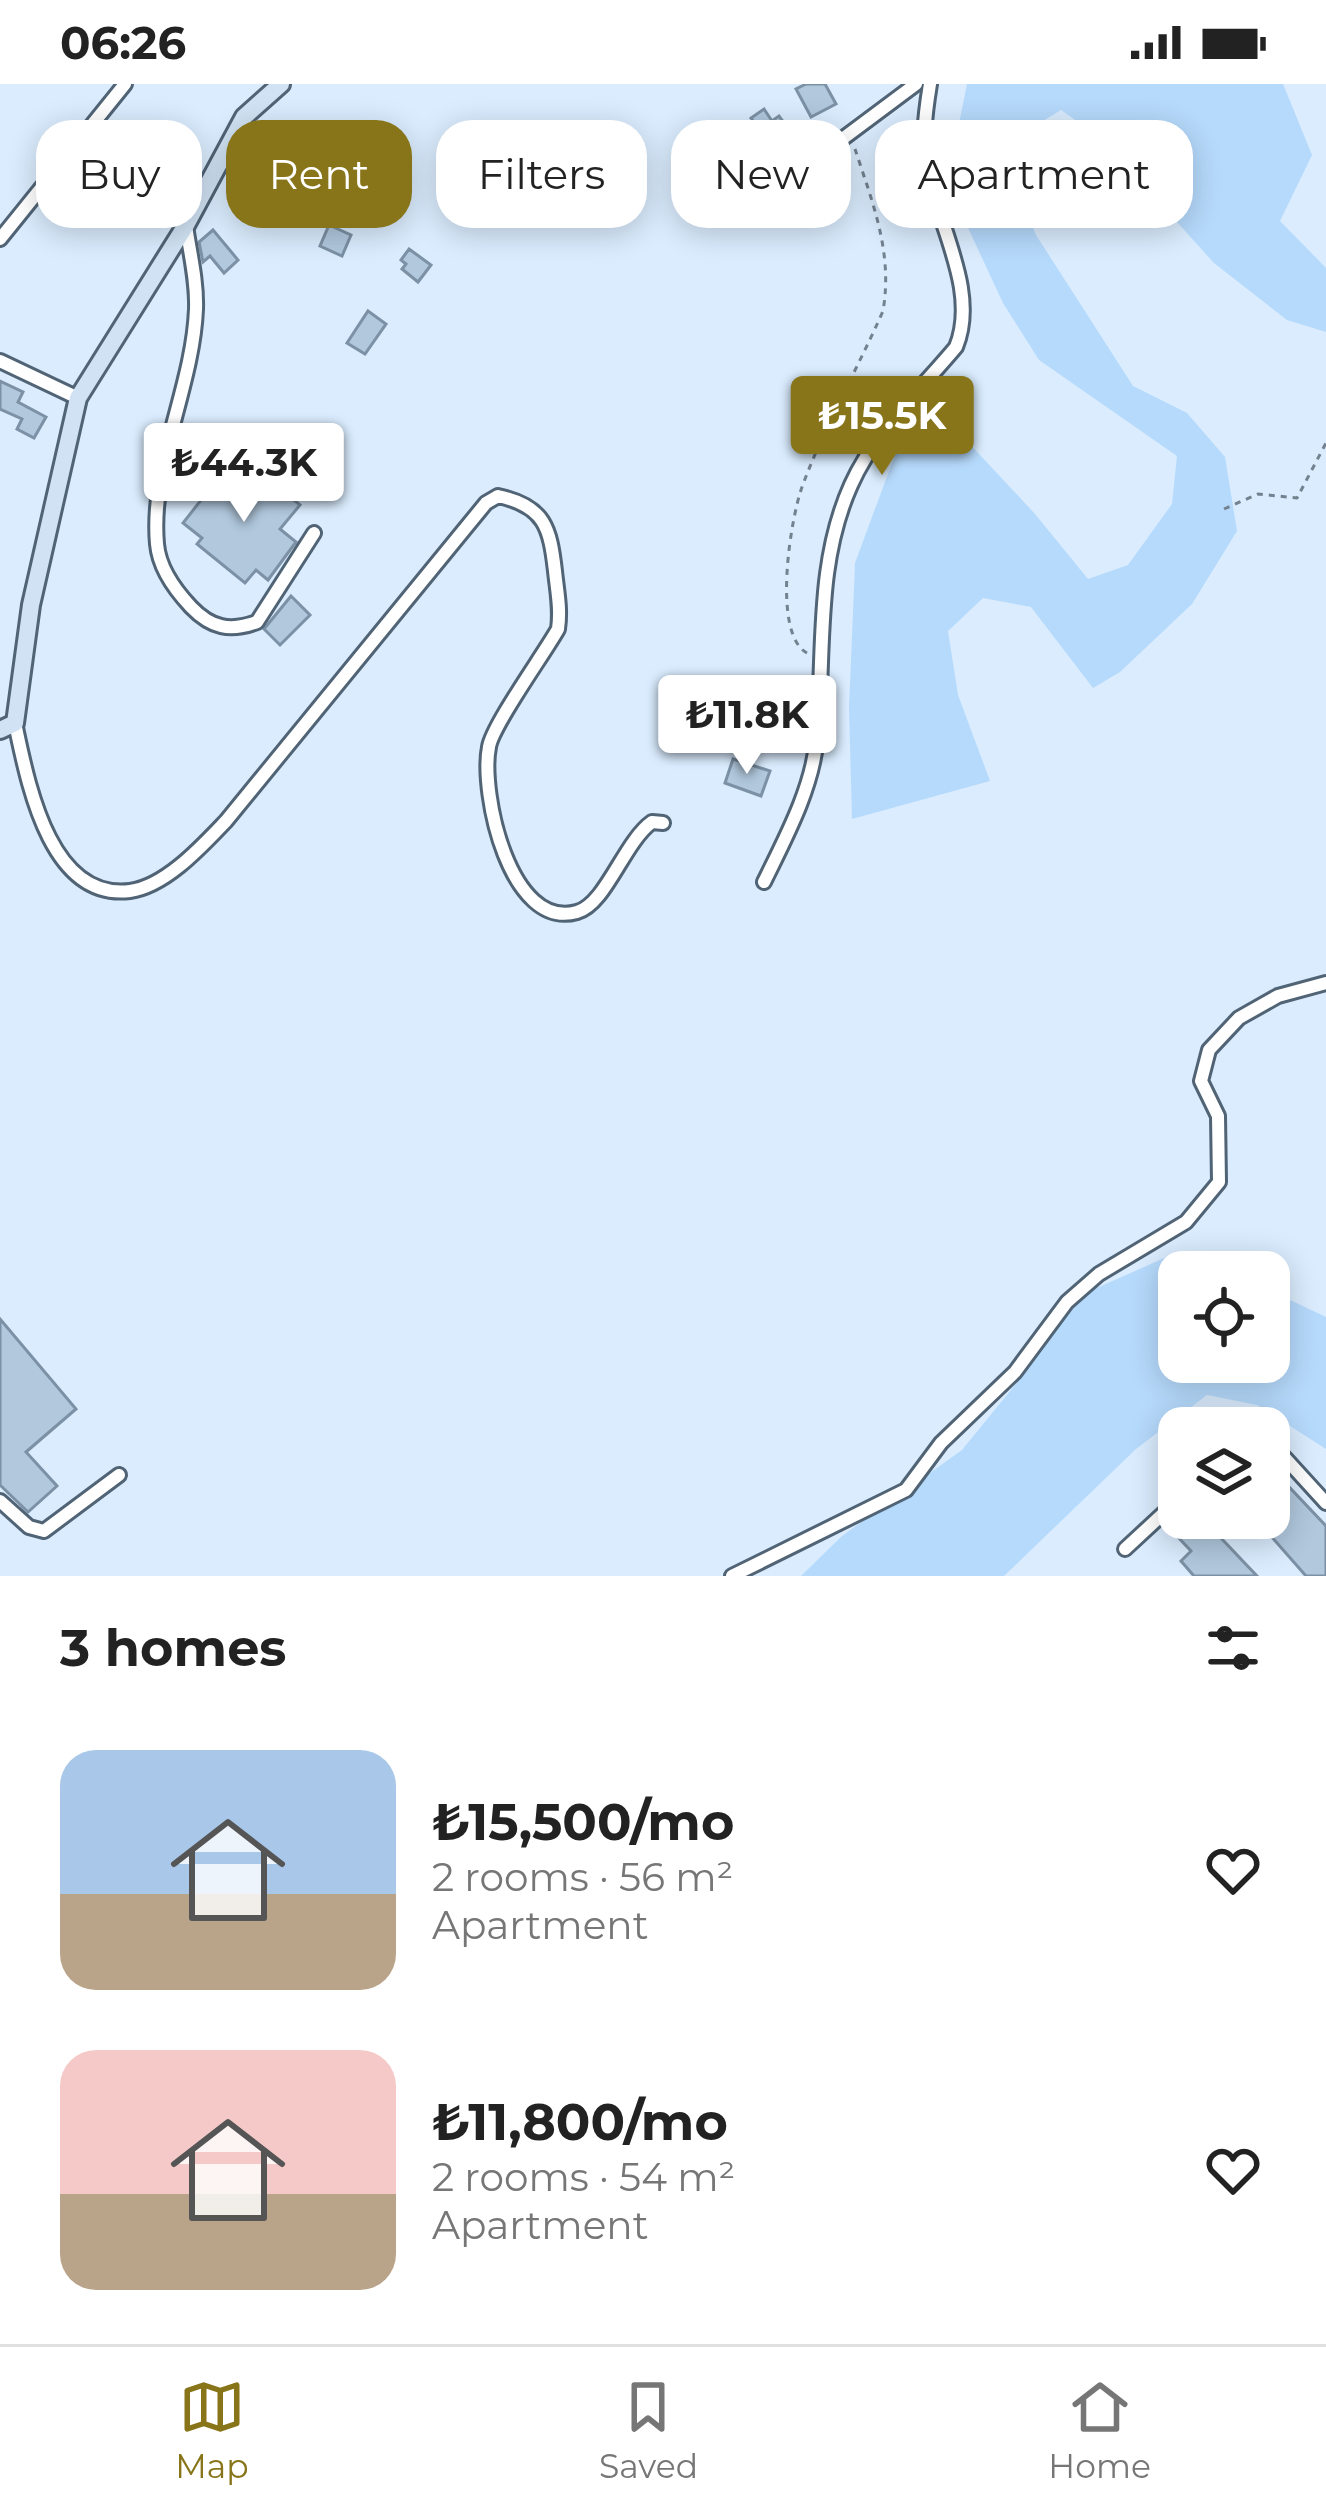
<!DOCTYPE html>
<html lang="en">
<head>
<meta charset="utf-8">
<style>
	body { margin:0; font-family:Montserrat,sans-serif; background:#f2f2f2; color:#222; height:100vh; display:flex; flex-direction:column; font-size:45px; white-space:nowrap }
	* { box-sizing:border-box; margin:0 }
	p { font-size:39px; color:#767676 }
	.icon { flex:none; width:66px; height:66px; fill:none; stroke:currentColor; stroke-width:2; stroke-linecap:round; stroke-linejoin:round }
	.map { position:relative; height:1492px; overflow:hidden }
	.drawer { display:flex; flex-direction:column; background:#fff; flex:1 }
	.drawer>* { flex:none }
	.guide { position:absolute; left:36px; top:36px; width:1254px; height:108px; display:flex; gap:24px }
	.fabs { position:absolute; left:1158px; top:1167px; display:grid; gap:24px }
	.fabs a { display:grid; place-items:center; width:132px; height:132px; border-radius:24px; background:#fff; box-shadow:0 6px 30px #0003; font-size:60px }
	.price { position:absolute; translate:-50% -102px; padding:0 27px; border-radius:12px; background:#fff; color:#222; font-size:39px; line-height:78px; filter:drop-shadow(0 3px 6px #0008) }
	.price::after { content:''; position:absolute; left:50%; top:72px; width:36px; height:27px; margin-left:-18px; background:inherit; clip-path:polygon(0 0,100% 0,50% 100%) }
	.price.selected { background:#887519; color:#fff }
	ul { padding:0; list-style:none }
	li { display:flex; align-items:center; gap:36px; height:300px; padding:0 60px }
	li span { display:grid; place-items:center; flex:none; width:336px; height:240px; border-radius:36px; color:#555 }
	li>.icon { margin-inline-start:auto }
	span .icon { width:144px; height:144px; fill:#fffc; stroke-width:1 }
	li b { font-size:51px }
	h2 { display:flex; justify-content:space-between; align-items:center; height:144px; padding:0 60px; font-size:51px }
	.tag { padding:0 42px; border-radius:36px; background:#fff; box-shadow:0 6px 30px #0003; font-size:42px; line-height:108px }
	.tag.selected { background:#887519; color:#fff }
	.status { display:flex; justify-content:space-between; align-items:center; height:84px; padding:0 60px; background:#fff; direction:ltr }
	.status svg { height:33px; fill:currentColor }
	.tabs { display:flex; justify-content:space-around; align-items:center; height:168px; border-top:3px solid #e0e0e0; background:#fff; font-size:33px; color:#767676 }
	.tabs a { display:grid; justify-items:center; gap:6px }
	.tabs .selected { color:#887519 }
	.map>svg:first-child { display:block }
</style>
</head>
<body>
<div class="status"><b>06:26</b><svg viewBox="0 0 49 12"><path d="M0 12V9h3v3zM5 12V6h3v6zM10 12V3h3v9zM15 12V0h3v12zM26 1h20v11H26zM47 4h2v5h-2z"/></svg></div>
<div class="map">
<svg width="1326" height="1492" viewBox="0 0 1326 1492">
	<rect width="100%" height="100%" fill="#daecfe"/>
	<g fill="#b6dafc">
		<path d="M967,0H1283L1312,71L1280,137L1326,184V248L1287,236L1214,179L1101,54L1061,26L1025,48L1017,107L1036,151L1133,302L1187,329L1225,373L1237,447L1192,520L1120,588L1093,604L1031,523L983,514L948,547L958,611L990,697L852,735L849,625L855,479L895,371L921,347L966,356L1035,430L1088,495L1128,481L1172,420L1177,372L1039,276L1003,219L956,118L953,69Z"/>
		<path d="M1171,1171L1221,1188H1179V1278H1269V1206L1326,1233V1365L1257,1321L1207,1311L1136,1365L1004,1492H801L842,1452L962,1366L1028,1285L1081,1211Z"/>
	</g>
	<g fill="#b1c8dd" stroke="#7c91a5" stroke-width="3">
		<path d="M806,0H825L836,20L811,33L796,5Z"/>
		<path d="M764,25L772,37L779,32L790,47L781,54L787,62L774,71L772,67L768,69L751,46L756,41L751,34Z"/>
		<path d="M93,59L108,73L101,80L108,86L100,95L95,91L88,99L72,83Z"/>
		<path d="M329,141L351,151L342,172L320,162Z"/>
		<path d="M213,146L238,176L224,189L210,172L203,178L199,158Z"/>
		<path d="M409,165L431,181L418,198L402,185L406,180L401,176Z"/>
		<path d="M368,227L386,240L365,270L347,259Z"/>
		<path d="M0,297L23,308L18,318L46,333L34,354L17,345L22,335L0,325Z"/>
		<path d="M214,389L233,405L244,392L253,400L262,389L300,421L280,445L296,458L268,496L256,486L245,499L197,460L202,454L183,439L209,406L203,401Z"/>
		<path d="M291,512L310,531L280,561L264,545Z"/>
		<path d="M733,675L770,687L761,712L725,699Z"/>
		<path d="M0,1235L76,1325L26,1368L57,1402L28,1428L0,1401Z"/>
		<path d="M1275,1388L1326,1442V1492H1306L1255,1434H1269V1394Z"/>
		<path d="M1194,1434H1202L1257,1492H1194L1181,1477L1191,1467L1176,1451Z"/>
	</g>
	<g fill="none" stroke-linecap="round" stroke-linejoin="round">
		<defs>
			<g id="street">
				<path d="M786,97L916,0"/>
				<path d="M186,142C190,169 197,197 196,225C193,303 150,381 157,460C159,484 176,507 191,523C211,544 230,548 257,538L314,449"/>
				<path d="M0,155L125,0"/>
				<path d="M0,277L78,314"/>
				<path d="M15,639C27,694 48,817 130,807C166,802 202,762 226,737L468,441L486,419L498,412C545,422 550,444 555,487C557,507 561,525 558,545C544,570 492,642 489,663C480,709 510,847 577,828C606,820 624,758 652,738L663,739"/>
				<path d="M764,798C786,753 813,703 817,653C825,568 815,481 851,401C874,349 920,306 956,263C978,209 941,147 929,92C921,61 925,31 930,0"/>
				<path d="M1269,1368L1285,1374L1326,1419"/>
				<path d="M0,1417L29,1443L44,1447L119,1391"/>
				<path d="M1125,1465L1179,1415"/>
				<path d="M732,1492L906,1406L941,1359L1015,1288L1067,1218L1099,1190L1186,1138L1219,1098L1218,1032L1201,997L1209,966L1239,934L1278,912L1326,899"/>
			</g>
			<path id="secondary" d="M0,646L15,639L31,521L78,314L186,141L244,33L281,0"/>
		</defs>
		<use href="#street" stroke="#506476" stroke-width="18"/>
		<use href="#secondary" stroke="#506476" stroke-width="22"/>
		<g stroke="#74818e" stroke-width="3" stroke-dasharray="6 6" stroke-linecap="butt">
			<path d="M1224,425L1258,410L1297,414L1326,359"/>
			<path d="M807,569C772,550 790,437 802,403C824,343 857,286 883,227C893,169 873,120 855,65"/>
		</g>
		<use href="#street" stroke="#fff" stroke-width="12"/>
		<use href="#secondary" stroke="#d0e2f3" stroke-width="16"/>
	</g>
</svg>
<div class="fabs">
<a><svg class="icon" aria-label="locate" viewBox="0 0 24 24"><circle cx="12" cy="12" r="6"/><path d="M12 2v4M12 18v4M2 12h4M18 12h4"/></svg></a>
<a><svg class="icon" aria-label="layers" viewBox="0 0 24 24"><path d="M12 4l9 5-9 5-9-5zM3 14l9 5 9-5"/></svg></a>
</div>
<b class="price selected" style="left:882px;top:394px">₺15.5K</b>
<b class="price" style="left:244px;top:441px">₺44.3K</b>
<b class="price" style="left:747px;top:693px">₺11.8K</b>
<div class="guide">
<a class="tag">Buy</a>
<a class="tag selected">Rent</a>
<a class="tag">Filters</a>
<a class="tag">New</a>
<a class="tag">Apartment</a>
</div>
</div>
<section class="drawer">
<h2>3 homes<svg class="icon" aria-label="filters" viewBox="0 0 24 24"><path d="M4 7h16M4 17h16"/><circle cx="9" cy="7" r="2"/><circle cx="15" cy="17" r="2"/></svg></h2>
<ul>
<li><span style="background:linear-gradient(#a9c7e8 60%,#b9a48a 0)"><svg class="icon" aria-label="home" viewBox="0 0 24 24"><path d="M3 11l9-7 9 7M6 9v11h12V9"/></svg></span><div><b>₺15,500/mo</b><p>2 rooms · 56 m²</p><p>Apartment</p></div><svg class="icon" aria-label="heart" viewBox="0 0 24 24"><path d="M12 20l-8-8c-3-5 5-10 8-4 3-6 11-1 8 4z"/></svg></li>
<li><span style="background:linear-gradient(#f6c9c9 60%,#b9a48a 0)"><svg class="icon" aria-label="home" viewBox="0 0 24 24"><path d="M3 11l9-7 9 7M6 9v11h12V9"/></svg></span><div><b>₺11,800/mo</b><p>2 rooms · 54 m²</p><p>Apartment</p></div><svg class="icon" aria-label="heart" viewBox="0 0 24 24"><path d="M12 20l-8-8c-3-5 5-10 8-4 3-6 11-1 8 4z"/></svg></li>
</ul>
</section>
<nav class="tabs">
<a class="selected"><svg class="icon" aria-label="map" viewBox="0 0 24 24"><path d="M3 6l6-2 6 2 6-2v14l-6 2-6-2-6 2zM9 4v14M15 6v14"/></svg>Map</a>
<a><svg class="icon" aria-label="saved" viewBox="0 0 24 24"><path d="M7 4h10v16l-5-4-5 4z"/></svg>Saved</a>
<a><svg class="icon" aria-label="home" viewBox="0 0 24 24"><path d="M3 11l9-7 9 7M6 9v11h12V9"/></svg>Home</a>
</nav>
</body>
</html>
